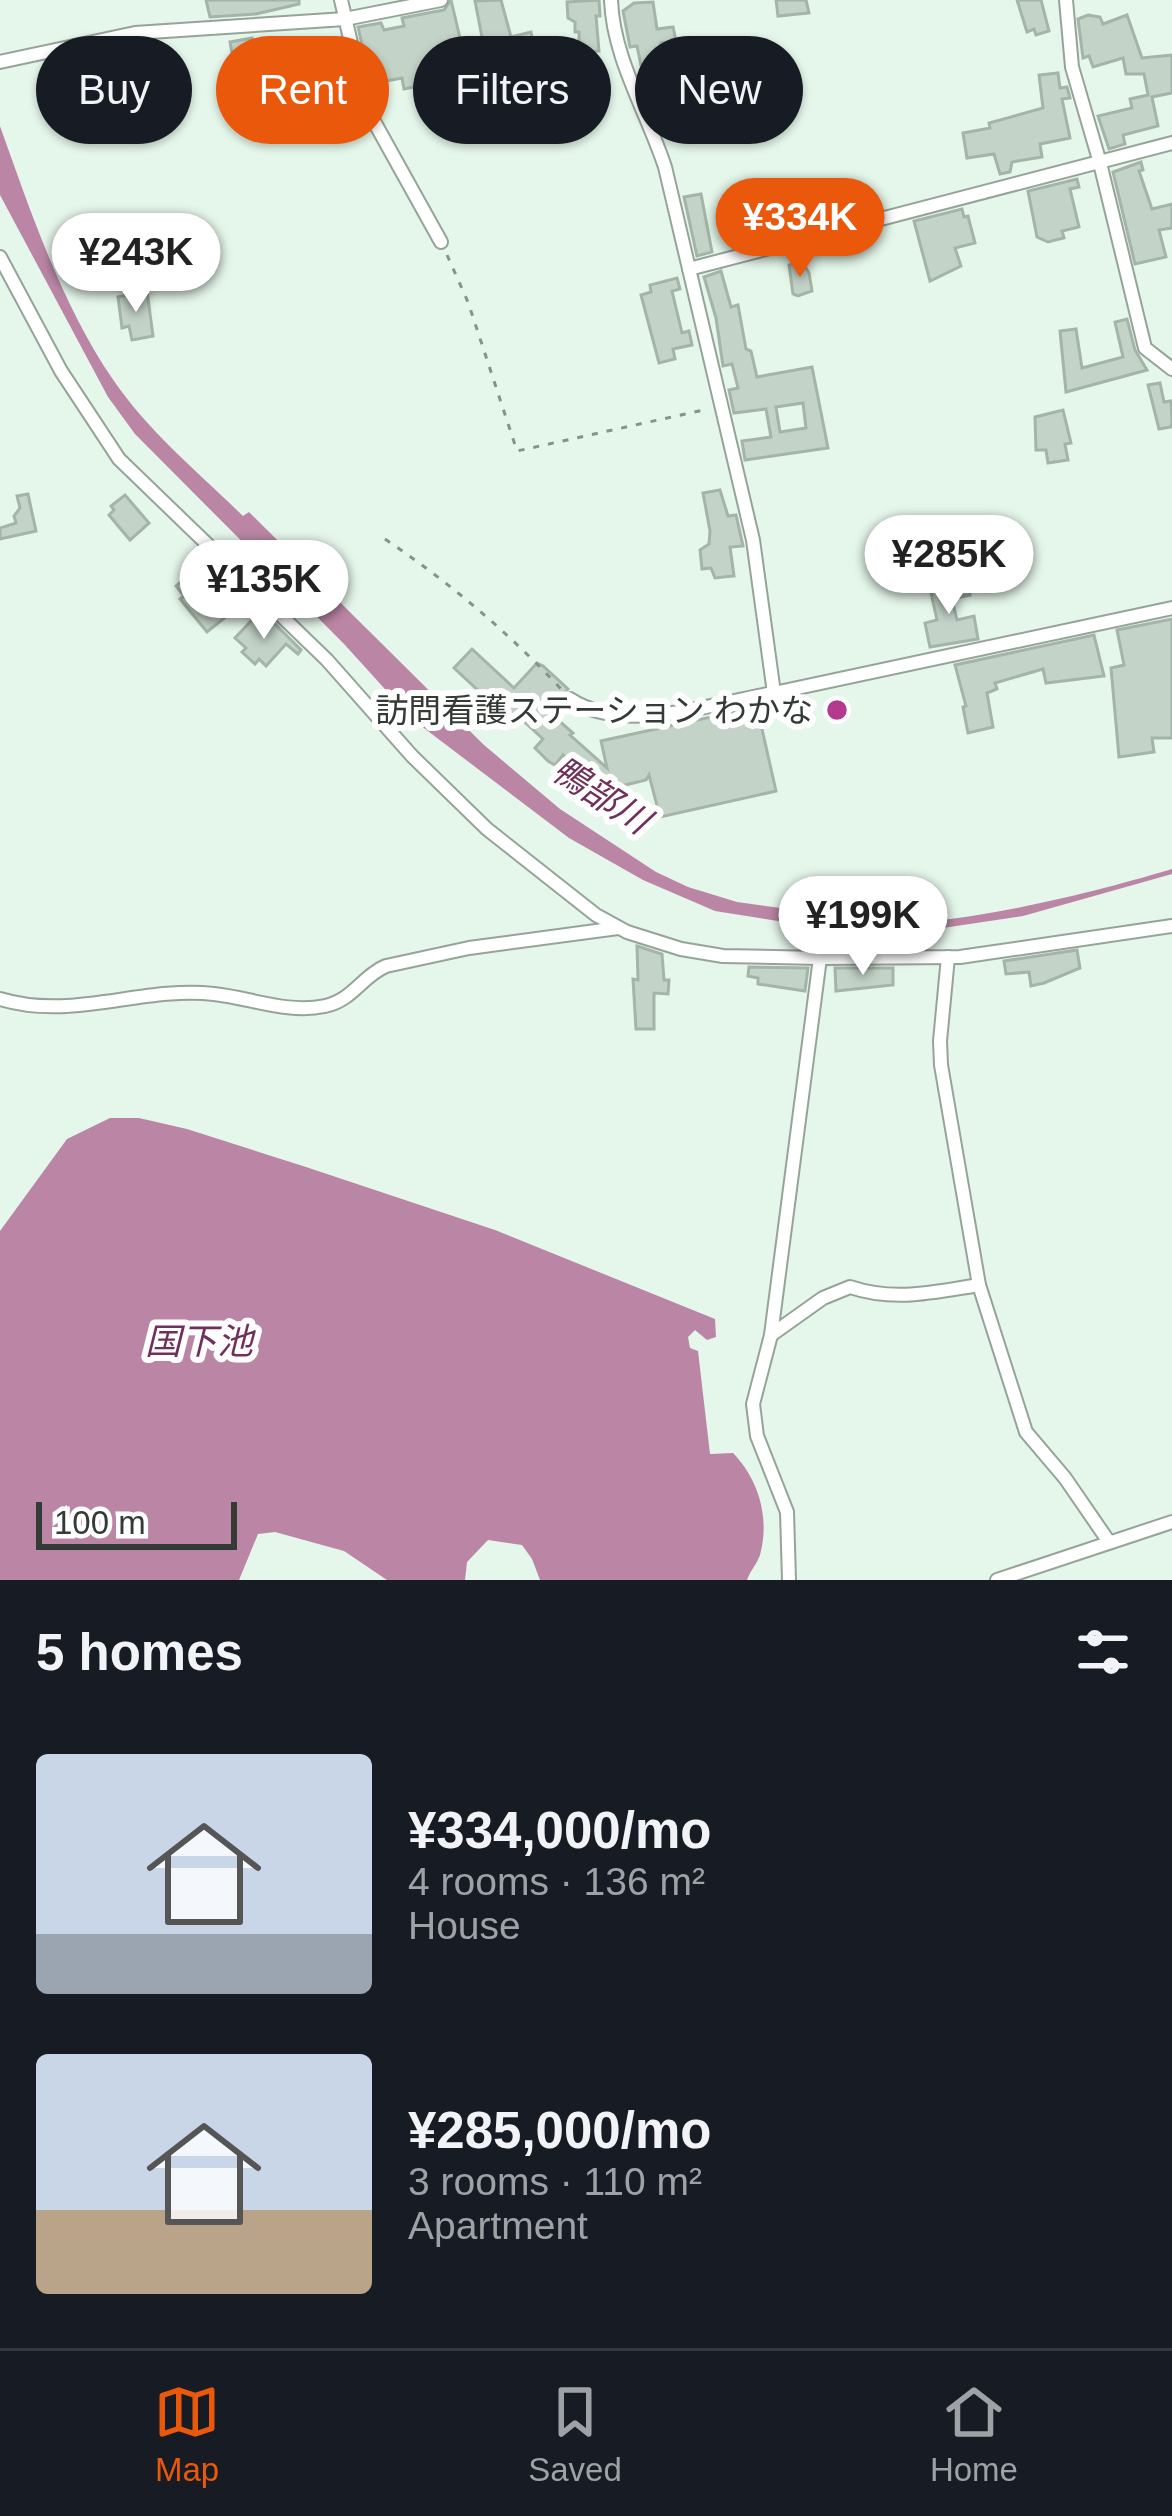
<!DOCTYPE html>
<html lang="en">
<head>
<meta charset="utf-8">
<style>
	body { margin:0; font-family:Arial,"Noto Sans JP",sans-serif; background:#20242c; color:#f1f3f6; height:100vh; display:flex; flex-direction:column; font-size:45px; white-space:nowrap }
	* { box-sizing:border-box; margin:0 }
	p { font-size:39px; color:#9ea1a6 }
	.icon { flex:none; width:66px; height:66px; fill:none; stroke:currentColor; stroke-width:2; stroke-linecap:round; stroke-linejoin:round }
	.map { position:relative; height:1580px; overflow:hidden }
	.drawer { display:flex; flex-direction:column; background:#171b24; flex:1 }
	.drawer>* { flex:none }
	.banner { position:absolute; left:36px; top:36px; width:1101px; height:108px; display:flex; gap:24px }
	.scale { position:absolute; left:36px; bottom:30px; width:201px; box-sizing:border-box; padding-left:12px; border:6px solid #343b36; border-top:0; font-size:33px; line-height:42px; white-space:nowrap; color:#343b36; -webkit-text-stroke:9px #fefefe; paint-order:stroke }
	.price { position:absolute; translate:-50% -102px; padding:0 27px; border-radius:42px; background:#fff; color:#222; font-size:39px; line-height:78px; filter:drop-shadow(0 3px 6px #0008) }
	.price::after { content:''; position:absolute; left:50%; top:72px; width:36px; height:27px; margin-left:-18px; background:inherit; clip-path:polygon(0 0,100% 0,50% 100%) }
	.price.selected { background:#ea580c; color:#fff }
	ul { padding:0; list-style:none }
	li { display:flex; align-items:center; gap:36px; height:300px; padding:0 36px }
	li span { display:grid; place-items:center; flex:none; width:336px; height:240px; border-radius:12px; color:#555 }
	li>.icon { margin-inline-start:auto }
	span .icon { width:144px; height:144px; fill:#fffc; stroke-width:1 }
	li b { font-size:51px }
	h2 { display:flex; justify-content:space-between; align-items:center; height:144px; padding:0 36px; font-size:51px }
	.chip { padding:0 42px; border-radius:54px; background:#171b24; box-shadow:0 3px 9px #0004; font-size:42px; line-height:108px }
	.chip.selected { background:#ea580c; color:#fff }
	.tabs { display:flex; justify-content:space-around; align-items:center; height:168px; border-top:3px solid #363941; background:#171b24; font-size:33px; color:#9ea1a6 }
	.tabs a { display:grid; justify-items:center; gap:6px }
	.tabs .selected { color:#ea580c }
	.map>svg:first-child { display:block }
</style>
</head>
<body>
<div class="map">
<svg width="1172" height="1580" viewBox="0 0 1172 1580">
	<rect width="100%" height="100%" fill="#e5f6ea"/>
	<g fill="#bb86a5">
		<path d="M0,126C30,210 63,308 114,381C149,432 199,473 243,516L249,512L484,745L560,809L656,872L688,887L737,902L833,915C899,944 1100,891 1172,869V874L1023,916L923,931L816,927L715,911L643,880L569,838L412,719L345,645L135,434L108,397L0,195Z"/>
		<path d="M110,1118H139L187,1129L306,1167L495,1230L715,1319L716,1337L707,1340L695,1330L688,1337L690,1348L698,1351L710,1454L733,1453C759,1480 770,1518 760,1555C756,1566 751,1569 747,1580H540L532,1559L522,1545L488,1540L467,1562L465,1580H387L344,1551L275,1532L258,1534L239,1580H0V1231L67,1139Z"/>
	</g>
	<g fill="#c3d3c8" stroke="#a5b4a9" stroke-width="3" fill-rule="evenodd">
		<path d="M206,0H299V4L256,14L210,17Z"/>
		<path d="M451,0L469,76L404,89L402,78L371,84L358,27L381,23L384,30L404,26L402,18L444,10Z"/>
		<path d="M501,0L511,37L531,32L536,57L488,68L475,1Z"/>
		<path d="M599,0L600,16H596L599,51L579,52V32H575V22L568,18L567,2Z"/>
		<path d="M776,0H806L809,13L778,16Z"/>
		<path d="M1017,0H1041L1049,31L1036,35L1034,29L1027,32Z"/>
		<path d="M653,2L657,29L673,27L676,41L661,43L662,48L657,49L661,72L643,75L637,46L630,47L623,11L634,3Z"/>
		<path d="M1088,15L1100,17L1103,24L1127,15L1142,58L1172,55V93L1152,97L1158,126L1123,135L1125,144L1109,149L1098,116L1132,108L1130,99L1148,95L1144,74H1126L1123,58L1093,67L1089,56L1083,58L1078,19Z"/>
		<path d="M252,38L265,116L244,119L230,42Z"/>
		<path d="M1058,73L1060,88L1067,87L1070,98L1062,99L1070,138L1040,144L1042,157L1012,162L1010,172L1000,174L994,154L967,158L963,133L990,128L989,123L1043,108L1039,75Z"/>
		<path d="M1141,162L1143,170L1139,171L1152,209L1172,204V228L1159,230L1166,257L1135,264L1113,172Z"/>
		<path d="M1077,179L1079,187L1070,189L1079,227L1062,231L1064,238L1048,242L1037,237L1028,191Z"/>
		<path d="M701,194L712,252L697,256L684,197Z"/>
		<path d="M962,209L964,217L968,216L975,243L955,248L961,266L930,281L914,221Z"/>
		<path d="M799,263L800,269L806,268L809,273L812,291L798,296L793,294L789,265Z"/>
		<path d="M721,271L731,307L738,305L746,349L751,351L757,377L812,367L828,448L745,460L742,441L771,437L766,409L734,413L729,390L738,388L732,364L723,366L716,318L704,277ZM803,403L806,428L780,432L776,407Z"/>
		<path d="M677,278L680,289L672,291L682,333L689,331L692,345L673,349L675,359L659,363L641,295L651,292L650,285Z"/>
		<path d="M147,291L153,336L132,340L129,326L122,328L118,297Z"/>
		<path d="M1127,319L1135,350L1147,370L1066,392L1060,331L1076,329L1082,368L1123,357L1115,322Z"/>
		<path d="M1160,383L1164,402L1171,401L1172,422L1171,427L1159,429L1148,385Z"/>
		<path d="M1063,410L1071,443L1065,444L1068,460L1048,463L1046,450H1036L1035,417Z"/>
		<path d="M720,490L728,516L736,515L743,546L730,547L734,576L715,578L711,568L702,569L700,550L709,544L710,531L703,493Z"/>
		<path d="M28,494L36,531L0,539V528L16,523L14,516L20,508L17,496Z"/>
		<path d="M125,495L149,523L130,540L109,515L114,510L111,506Z"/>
		<path d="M207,561L215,571L204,580L222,603L239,589L248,599L207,632L180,599L184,596L176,586Z"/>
		<path d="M940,581L941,587L968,583L970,595L952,599L957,620L974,616L978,639L930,647L925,623L937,620L929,584Z"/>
		<path d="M269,618L301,650L298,654L286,644L266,666L259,659L255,664L242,652L246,648L235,638L252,620L260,628Z"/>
		<path d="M1172,619V738H1152L1154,752L1119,757L1111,668L1124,665L1117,630Z"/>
		<path d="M1094,635L1104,676L1046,683L1043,669L995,683L997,689L987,693L993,727L968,733L963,707L966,706L955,665Z"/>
		<path d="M472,649L514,688L537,663L543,666L568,689L560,699L566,709L557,719L573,733L570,735L607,768L601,741L757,707L776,791L660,817L649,775L646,780L617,787L634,799L626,812L583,779L585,776L563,755L555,765L548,761L535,748L543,739L518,716L512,722L454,668Z"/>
		<path d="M637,946L662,954L664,980H669L668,994L654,993V1029H636L633,979L638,980Z"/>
		<path d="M1077,950L1080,968L1044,983L1031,986L1029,972L1006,974L1004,961Z"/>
		<path d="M749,967L808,968L805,991L758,984V978L748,976Z"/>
		<path d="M835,968H893V985L836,991Z"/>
	</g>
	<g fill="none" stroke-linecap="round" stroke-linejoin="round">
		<defs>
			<g id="street">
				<path d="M341,0L366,107L441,242"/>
				<path d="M611,0C613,58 647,112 665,167L753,540L774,693L1172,608"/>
				<path d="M1066,0L1072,67L1100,163L1145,348L1172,369"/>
				<path d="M0,62L135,33L345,19L441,0"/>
				<path d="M0,257L61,371L119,459L327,660L412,756L487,829L596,915L627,932L681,949L723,956L820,958L960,957L1172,926"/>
				<path d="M689,269L1172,143"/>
				<path d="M570,699C624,735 713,703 774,693"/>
				<path d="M948,957L940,1041L941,1065L979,1285L1026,1432L1065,1478L1109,1542"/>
				<path d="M0,999C72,1021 141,986 214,994C251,998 288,1014 325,1006C353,1000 362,976 386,966L469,948L618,928"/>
				<path d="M771,1335L823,1298L850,1287C895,1302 934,1292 979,1285"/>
				<path d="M789,1580L787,1512L757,1436L753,1404L771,1335L820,958"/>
				<path d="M997,1580L1172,1522"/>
			</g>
		</defs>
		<use href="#street" stroke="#95a499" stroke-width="16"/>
		<g stroke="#86928a" stroke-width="3" stroke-dasharray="6 9" stroke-linecap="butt">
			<path d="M447,255L468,302L517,451L708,409"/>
			<path d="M385,539C450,583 508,632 561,689"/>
		</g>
		<use href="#street" stroke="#fff" stroke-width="12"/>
	</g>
	<circle fill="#b53a8d" stroke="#fefefe" stroke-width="4.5" cx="837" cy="710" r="12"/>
	<g text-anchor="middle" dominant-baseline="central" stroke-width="12" stroke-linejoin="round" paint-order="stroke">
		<g font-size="33" fill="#343b36" stroke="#fefefe" text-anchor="end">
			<text x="813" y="710">訪問看護ステーション わかな</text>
		</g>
		<g font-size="36" font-style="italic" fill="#71305a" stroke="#fefefe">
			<text transform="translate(601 795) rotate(33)">鴨部川</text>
			<text x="199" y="1341">国下池</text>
		</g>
	</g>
</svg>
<div class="scale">100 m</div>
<b class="price selected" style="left:800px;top:280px">¥334K</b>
<b class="price" style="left:136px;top:315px">¥243K</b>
<b class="price" style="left:949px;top:617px">¥285K</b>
<b class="price" style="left:264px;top:642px">¥135K</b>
<b class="price" style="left:863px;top:978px">¥199K</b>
<div class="banner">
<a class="chip">Buy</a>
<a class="chip selected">Rent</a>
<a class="chip">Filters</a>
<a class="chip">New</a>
</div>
</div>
<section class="drawer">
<h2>5 homes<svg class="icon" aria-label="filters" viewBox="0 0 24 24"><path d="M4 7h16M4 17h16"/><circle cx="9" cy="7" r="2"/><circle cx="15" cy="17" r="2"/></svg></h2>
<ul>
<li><span style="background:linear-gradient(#c9d6e8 75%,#9aa5b1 0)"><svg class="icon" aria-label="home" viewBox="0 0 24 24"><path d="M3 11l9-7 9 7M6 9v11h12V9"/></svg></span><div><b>¥334,000/mo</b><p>4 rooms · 136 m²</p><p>House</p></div></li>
<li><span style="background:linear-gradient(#c9d6e8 65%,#b9a48a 0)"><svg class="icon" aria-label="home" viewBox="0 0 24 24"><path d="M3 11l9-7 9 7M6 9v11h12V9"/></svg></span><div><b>¥285,000/mo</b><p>3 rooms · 110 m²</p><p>Apartment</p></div></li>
</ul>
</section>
<nav class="tabs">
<a class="selected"><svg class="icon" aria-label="map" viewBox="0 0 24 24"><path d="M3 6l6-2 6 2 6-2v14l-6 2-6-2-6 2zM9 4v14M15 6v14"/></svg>Map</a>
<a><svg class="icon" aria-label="saved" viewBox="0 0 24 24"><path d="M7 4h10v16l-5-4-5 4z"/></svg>Saved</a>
<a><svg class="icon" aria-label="home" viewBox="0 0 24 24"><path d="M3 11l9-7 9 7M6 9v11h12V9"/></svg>Home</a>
</nav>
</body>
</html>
